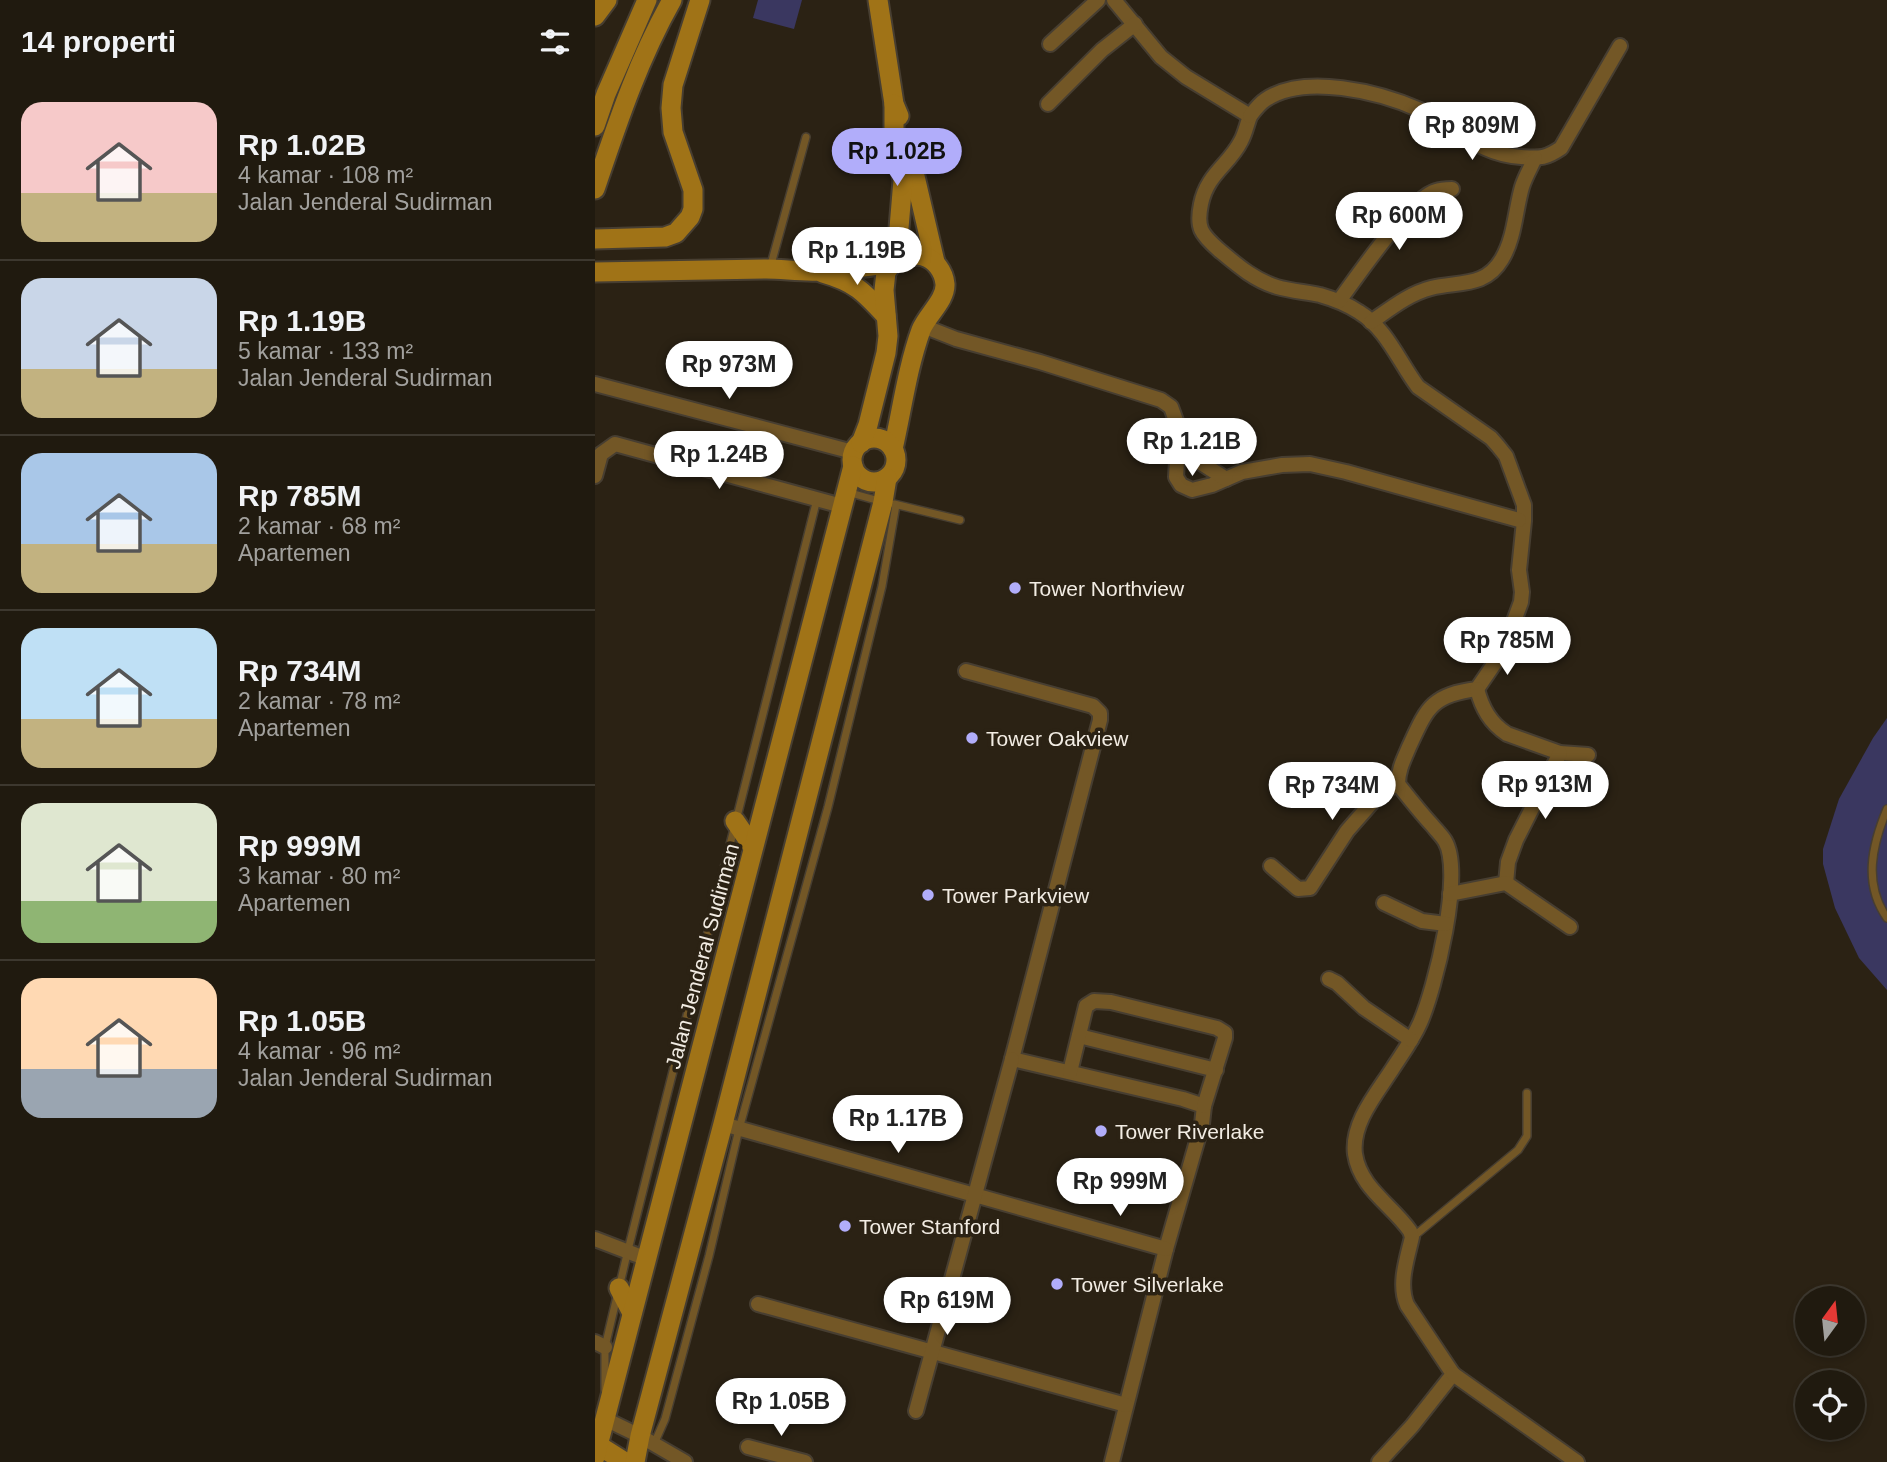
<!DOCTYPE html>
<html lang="id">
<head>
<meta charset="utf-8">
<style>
	body { margin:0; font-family:Arial,sans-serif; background:#2d271d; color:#f1f3f6; height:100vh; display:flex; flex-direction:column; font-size:26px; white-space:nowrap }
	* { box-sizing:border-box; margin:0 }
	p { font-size:23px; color:#a2a19e }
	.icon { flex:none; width:38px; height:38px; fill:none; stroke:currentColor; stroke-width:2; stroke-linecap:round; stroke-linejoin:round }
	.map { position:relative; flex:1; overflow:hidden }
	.drawer { display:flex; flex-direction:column; background:#201a0f; width:595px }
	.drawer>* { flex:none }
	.needle { width:46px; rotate:15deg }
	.buttons { position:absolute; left:1200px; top:1286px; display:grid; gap:14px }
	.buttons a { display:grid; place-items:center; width:70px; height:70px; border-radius:50%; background:#201a0f; box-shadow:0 4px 10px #0003,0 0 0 2px #3d382f; font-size:35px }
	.price { position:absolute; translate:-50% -60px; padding:0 16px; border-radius:24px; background:#fff; color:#222; font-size:23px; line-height:46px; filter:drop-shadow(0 2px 4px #0008) }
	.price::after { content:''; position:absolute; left:50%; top:42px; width:21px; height:16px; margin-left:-10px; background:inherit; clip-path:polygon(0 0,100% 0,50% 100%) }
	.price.active { background:#b1adfa; color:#111 }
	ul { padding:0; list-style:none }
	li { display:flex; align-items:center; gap:21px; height:175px; padding:0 21px }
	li+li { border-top:2px solid #3d382f }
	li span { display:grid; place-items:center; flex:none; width:196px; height:140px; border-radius:21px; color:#555 }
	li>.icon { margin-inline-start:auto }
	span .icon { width:84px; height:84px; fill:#fffc; stroke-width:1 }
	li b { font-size:30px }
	h2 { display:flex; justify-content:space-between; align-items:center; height:84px; padding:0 21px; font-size:30px }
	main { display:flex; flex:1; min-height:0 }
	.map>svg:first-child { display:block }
</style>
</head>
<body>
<main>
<section class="drawer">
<h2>14 properti<svg class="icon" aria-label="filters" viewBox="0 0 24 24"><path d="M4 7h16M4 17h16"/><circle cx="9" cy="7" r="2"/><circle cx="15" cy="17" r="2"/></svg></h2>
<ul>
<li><span style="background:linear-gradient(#f6c9c9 65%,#c2b280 0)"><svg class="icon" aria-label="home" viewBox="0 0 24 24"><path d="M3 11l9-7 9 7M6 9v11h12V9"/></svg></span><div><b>Rp 1.02B</b><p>4 kamar · 108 m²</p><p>Jalan Jenderal Sudirman</p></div></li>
<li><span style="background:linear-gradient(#c9d6e8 65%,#c2b280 0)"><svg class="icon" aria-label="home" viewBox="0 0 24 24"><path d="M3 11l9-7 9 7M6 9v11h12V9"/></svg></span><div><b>Rp 1.19B</b><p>5 kamar · 133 m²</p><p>Jalan Jenderal Sudirman</p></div></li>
<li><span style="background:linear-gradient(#a9c7e8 65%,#c2b280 0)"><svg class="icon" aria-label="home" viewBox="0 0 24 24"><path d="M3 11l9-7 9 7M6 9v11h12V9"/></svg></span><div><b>Rp 785M</b><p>2 kamar · 68 m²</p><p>Apartemen</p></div></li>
<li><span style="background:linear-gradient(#bfe0f5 65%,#c2b280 0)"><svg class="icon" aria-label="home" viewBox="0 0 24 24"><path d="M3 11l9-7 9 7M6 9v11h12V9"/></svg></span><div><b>Rp 734M</b><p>2 kamar · 78 m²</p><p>Apartemen</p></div></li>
<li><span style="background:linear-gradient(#dfe7d0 70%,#8fb573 0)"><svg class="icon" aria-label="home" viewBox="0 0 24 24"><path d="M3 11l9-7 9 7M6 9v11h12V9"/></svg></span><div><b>Rp 999M</b><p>3 kamar · 80 m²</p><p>Apartemen</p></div></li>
<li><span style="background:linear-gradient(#ffd9b3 65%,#9aa5b1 0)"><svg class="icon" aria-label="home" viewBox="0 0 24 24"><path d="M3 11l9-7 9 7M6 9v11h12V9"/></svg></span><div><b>Rp 1.05B</b><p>4 kamar · 96 m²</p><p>Jalan Jenderal Sudirman</p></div></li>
</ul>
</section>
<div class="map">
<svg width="1292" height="1462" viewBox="0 0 1292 1462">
	<rect width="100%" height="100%" fill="#2b2214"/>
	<g fill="#3a3760">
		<path d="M163,0H207L199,29L158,18Z"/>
		<path d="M1292,718V990L1264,958L1240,908L1228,864V849L1244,799L1278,738Z"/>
	</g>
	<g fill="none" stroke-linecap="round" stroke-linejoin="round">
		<defs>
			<g id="lane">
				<path d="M175,268L211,137"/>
				<path d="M252,492L288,502"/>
				<path d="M299,504L365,520"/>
				<path d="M1292,809C1277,845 1268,884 1292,918"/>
				<path d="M818,1237L923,1150L932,1136V1093"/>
				<path d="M10,1390V1347L33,1250L222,499"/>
				<path d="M59,1444L70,1419L114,1256L144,1129L233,807L287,586L301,505"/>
			</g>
			<g id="street">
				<path d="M519,0L566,57L591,77L655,116C652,124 650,134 646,141C634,165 612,174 606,204C601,228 606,234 624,250C642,265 659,280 682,287C696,291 711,292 725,295C739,299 752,304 764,312C792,329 804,362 823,387L896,438L903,446L911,456L929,505V521L924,570L927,592L926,602L908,651L882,689C836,695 832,708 814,747C809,759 803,770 803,784C814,798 825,812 837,825C841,830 847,836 850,841C869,873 840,989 825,1023C818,1039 807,1054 798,1068C782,1093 756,1123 760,1154C765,1188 797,1205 815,1231L817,1237C812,1259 803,1284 812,1305L858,1374L817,1426L784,1462"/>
				<path d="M455,44L503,0"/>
				<path d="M453,104L507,50L540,24"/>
				<path d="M655,116C659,111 664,104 670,100C709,73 785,92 825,110C862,127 882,154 926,157C945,158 950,159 966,148L1025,46"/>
				<path d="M744,301C762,277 815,198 841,191C846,189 852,189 857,189"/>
				<path d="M776,322C795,309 813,294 836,288C864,281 890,288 907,259C920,237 920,211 927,187C930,177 936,167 940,158"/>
				<path d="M328,326L361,339L445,362L566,400L576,407L584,429L581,477L586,485L597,490L617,485L647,472L687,465L715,464L751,472L924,520"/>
				<path d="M0,384L258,452"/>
				<path d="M583,448L631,479"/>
				<path d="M0,476L6,454L20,444L247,506"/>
				<path d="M371,671L498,706L505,713V720L417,1059L588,1099L609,1106L607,1124L571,1249L517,1462"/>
				<path d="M882,689C887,708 895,723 912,734L965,753L993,755"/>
				<path d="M676,866L703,889L715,888L752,831L786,792L803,784"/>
				<path d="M911,883L913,862L921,840L965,753"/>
				<path d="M855,894L911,883L975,927"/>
				<path d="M789,903L827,921L851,924"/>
				<path d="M734,979L742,983L769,1008L816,1040"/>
				<path d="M484,1036L621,1070"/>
				<path d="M475,1072L491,1006L499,1001L516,1002L622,1028L630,1033V1038L609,1106"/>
				<path d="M128,1124L571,1249"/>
				<path d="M0,1239L52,1259"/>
				<path d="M163,1304L531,1405"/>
				<path d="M0,1342L10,1347"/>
				<path d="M858,1374L982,1462"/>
				<path d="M321,1411L417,1059"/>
				<path d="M10,1419L45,1436L90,1462"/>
				<path d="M153,1447L210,1462"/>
			</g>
			<g id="secondary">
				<path d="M283,0L299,104L304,116"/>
				<path d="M0,16L12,0"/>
				<path d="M0,126L11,94L52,0"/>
				<path d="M315,155L340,262"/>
				<path d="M0,189C22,124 43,60 77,0"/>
				<path d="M0,239L70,237L81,233L95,217L98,209V190L78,132L76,108L78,85L105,0"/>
				<path d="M0,272C57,271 114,270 171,269C188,269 206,272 224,271C248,269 275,268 298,262C309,259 317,253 328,256C340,259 349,272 350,284C351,300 332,315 326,330C312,369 307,410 298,449"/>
				<path d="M228,273C260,282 269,292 291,316"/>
				<circle cx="279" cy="460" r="22"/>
				<path d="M266,443L273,425L291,353L293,336L289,290L291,272L298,262L303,240L308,180L299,139V104"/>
				<path d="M140,821L158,847"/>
				<path d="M24,1288L37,1313"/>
				<path d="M0,1445H3L30,1462"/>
				<path d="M0,1457L258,466"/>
				<path d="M40,1462L45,1436L128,1124L288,502L292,478"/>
			</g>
		</defs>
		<use href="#lane" stroke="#473e31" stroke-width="10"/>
		<use href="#street" stroke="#473e31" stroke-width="18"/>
		<use href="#secondary" stroke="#473e31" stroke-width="23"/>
		<use href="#lane" stroke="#735726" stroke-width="7"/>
		<use href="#street" stroke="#735726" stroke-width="14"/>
		<use href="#secondary" stroke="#a07317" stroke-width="19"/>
	</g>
	<g fill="#b1adfa" stroke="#2b2214" stroke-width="2.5">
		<circle cx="420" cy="588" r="7"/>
		<circle cx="377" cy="738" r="7"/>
		<circle cx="333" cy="895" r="7"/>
		<circle cx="506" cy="1131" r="7"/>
		<circle cx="250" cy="1226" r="7"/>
		<circle cx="462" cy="1284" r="7"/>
	</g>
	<g text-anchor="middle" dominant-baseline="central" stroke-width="7" stroke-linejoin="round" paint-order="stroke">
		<g font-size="21" fill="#f2ece3" stroke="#2b2214" text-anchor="start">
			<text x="434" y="588">Tower Northview</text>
			<text x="391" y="738">Tower Oakview</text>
			<text x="347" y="895">Tower Parkview</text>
			<text x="520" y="1131">Tower Riverlake</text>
			<text x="264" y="1226">Tower Stanford</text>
			<text x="476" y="1284">Tower Silverlake</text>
		</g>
		<g font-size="21" fill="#f2ece3" stroke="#2b2214">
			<text transform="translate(107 956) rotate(-75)">Jalan Jenderal Sudirman</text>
		</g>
	</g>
</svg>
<div class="buttons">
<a><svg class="needle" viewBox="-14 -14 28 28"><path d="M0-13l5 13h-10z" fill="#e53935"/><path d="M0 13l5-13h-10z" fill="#a2a19e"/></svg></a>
<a><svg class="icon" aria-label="locate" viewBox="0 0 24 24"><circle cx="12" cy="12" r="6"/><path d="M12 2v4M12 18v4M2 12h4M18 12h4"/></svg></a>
</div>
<b class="price" style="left:877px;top:162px">Rp 809M</b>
<b class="price active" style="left:302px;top:188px">Rp 1.02B</b>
<b class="price" style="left:804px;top:252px">Rp 600M</b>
<b class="price" style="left:262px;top:287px">Rp 1.19B</b>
<b class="price" style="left:134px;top:401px">Rp 973M</b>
<b class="price" style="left:597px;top:478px">Rp 1.21B</b>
<b class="price" style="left:124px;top:491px">Rp 1.24B</b>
<b class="price" style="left:912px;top:677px">Rp 785M</b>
<b class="price" style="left:950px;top:821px">Rp 913M</b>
<b class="price" style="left:737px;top:822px">Rp 734M</b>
<b class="price" style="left:303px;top:1155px">Rp 1.17B</b>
<b class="price" style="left:525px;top:1218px">Rp 999M</b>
<b class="price" style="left:352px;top:1337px">Rp 619M</b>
<b class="price" style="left:186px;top:1438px">Rp 1.05B</b>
</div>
</main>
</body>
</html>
